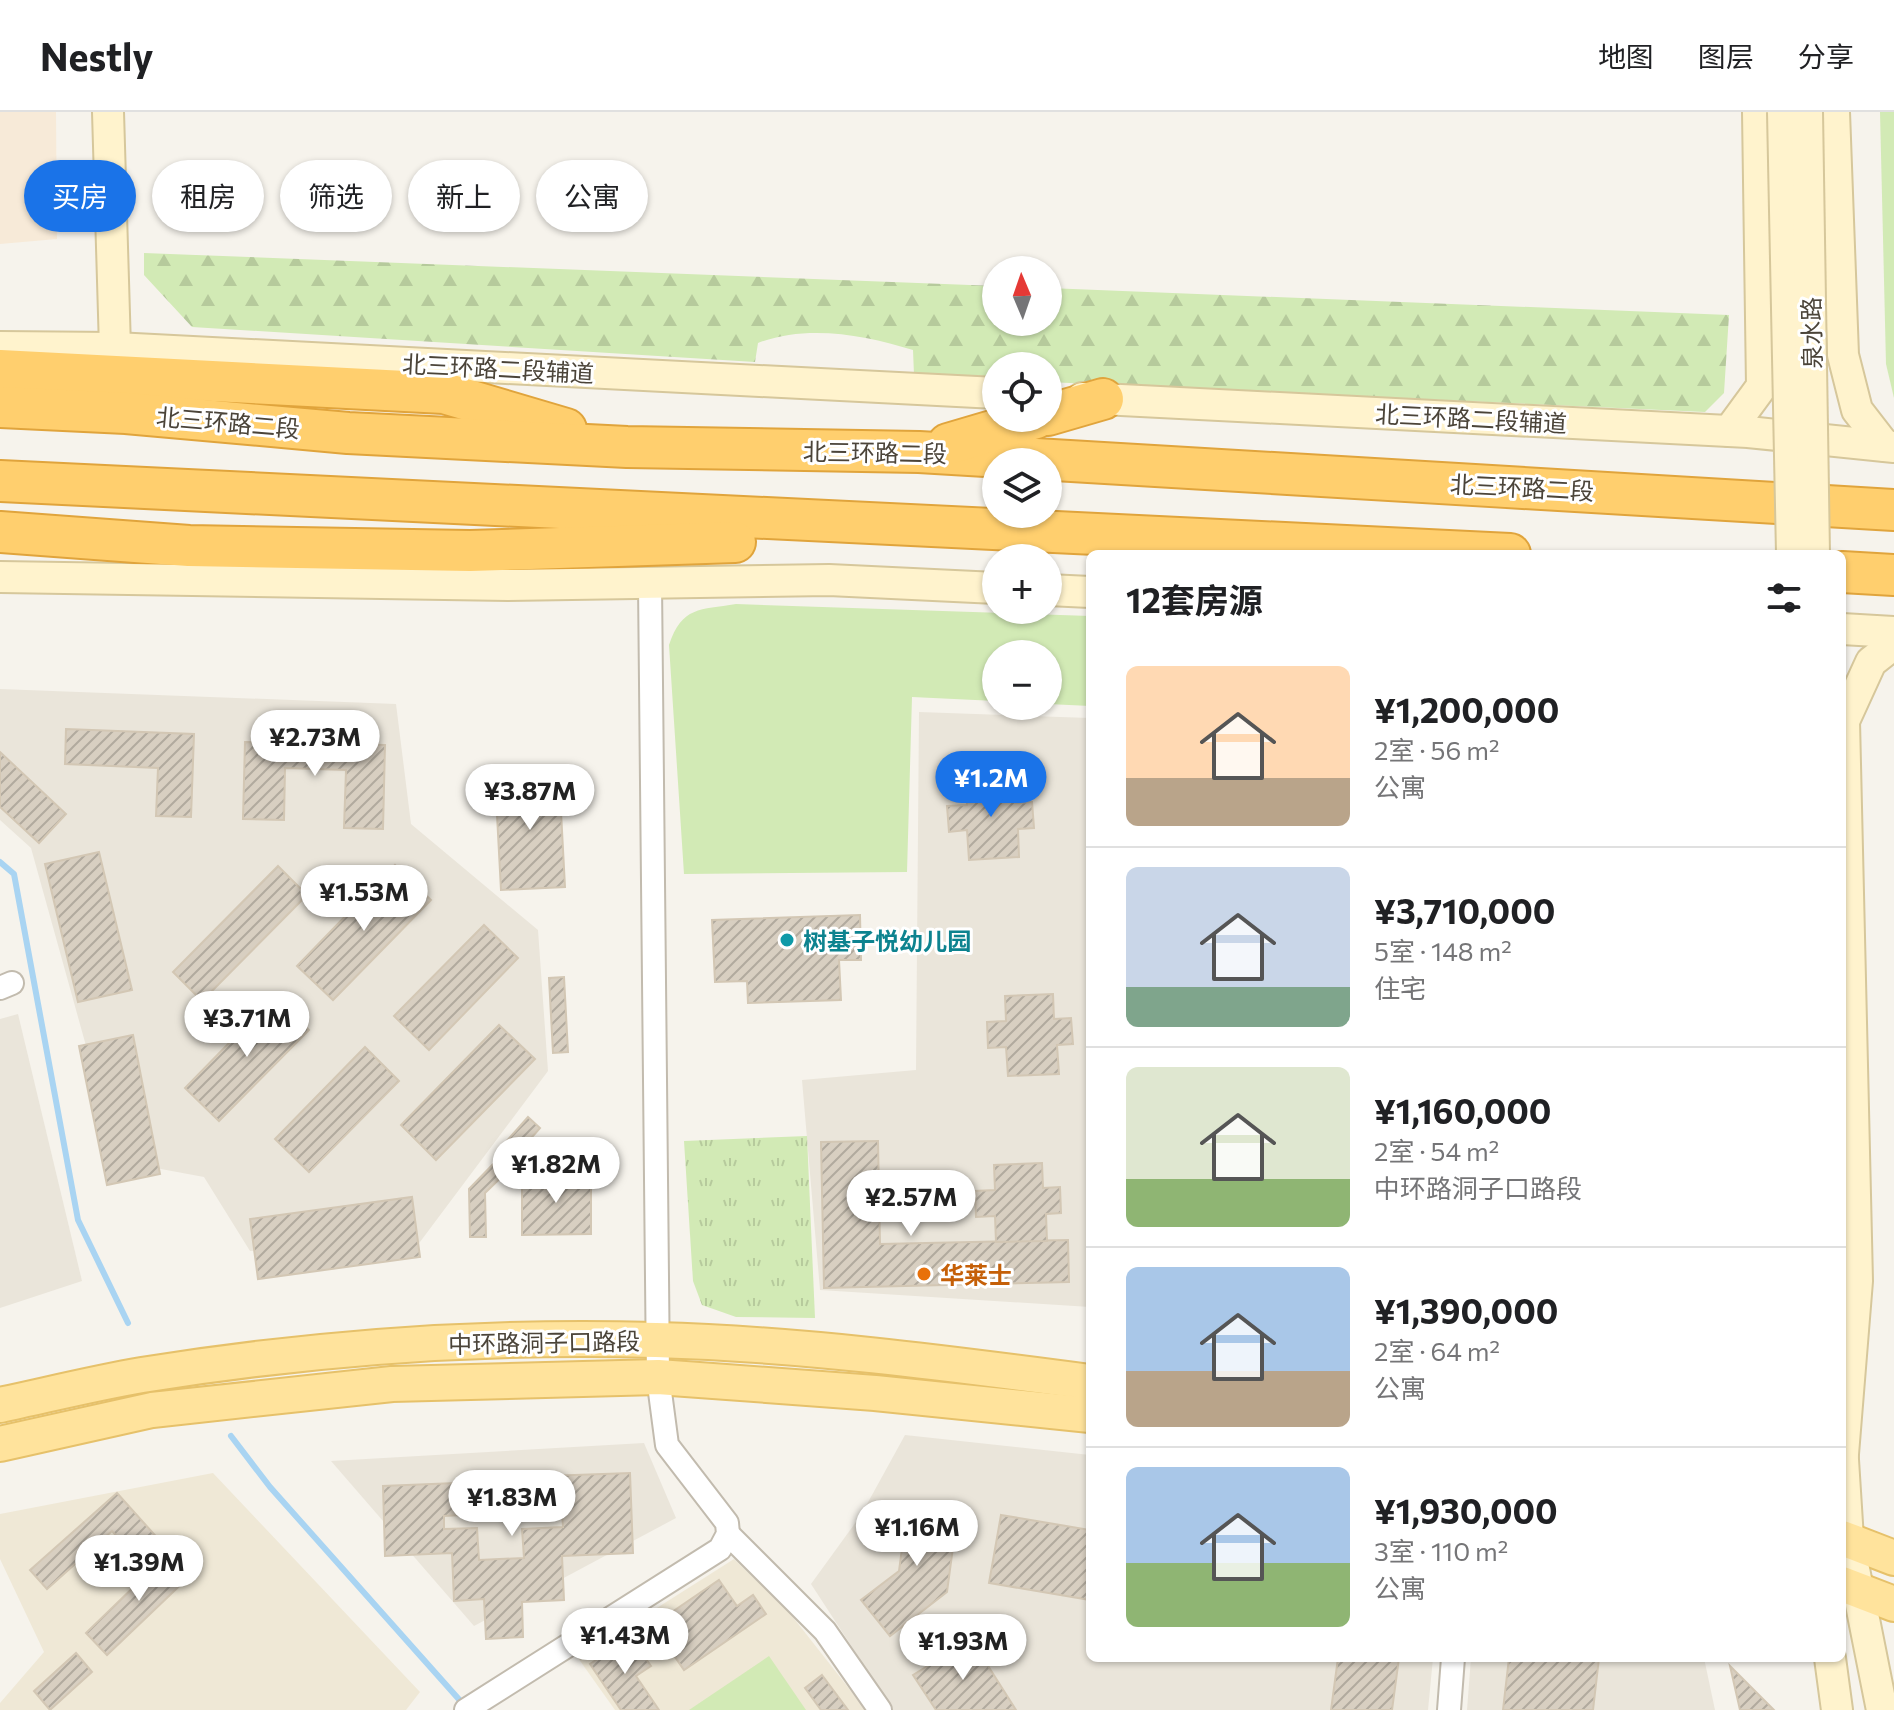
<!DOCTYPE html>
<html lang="zh">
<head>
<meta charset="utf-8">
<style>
	body { margin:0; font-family:Commissioner,"Noto Sans SC",sans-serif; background:#f2f2f2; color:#202124; height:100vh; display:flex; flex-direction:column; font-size:30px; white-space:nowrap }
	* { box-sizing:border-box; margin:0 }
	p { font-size:26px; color:#757577 }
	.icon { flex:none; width:44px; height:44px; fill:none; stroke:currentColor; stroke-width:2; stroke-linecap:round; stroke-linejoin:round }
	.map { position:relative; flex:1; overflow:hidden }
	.panel { position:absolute; left:1086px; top:438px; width:760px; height:1112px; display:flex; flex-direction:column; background:#fff; border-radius:12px; box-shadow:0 2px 6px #0004 }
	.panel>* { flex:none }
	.top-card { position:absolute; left:24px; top:48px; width:760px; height:72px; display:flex; gap:16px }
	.needle { width:52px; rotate:358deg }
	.controls { position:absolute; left:982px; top:144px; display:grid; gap:16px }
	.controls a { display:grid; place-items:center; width:80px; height:80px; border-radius:50%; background:#fff; box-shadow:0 2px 6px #0004; font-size:40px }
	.price { position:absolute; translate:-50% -68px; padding:0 18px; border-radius:28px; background:#fff; color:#222; font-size:26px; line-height:52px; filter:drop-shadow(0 2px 4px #0008) }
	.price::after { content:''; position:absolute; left:50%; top:48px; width:24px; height:18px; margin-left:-12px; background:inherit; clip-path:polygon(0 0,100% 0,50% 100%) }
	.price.on { background:#1a73e8; color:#fff }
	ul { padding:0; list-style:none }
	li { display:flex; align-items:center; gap:24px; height:200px; padding:0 40px }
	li+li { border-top:2px solid #e0e0e0 }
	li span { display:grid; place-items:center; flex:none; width:224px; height:160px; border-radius:12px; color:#555 }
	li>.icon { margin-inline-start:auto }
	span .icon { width:96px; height:96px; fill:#fffc; stroke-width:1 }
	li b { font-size:34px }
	h2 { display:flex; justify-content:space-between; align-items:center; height:96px; padding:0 40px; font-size:34px }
	.chip { padding:0 28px; border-radius:36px; background:#fff; box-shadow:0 2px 6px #0004; font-size:28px; line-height:72px }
	.chip.on { background:#1a73e8; color:#fff }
	header { display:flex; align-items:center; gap:48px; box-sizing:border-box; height:112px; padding:0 40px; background:#fff; border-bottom:2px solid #e0e0e0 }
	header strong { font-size:38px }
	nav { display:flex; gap:44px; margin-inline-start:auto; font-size:28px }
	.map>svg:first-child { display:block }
</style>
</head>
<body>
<header>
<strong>Nestly</strong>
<nav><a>地图</a><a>图层</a><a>分享</a></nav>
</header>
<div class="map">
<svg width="1894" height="1598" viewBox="0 0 1894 1598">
	<defs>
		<pattern id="grass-tufts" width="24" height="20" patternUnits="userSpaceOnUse" patternTransform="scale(2)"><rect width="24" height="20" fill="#d2eab5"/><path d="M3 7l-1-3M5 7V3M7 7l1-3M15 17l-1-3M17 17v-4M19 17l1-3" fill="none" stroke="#b6ca9c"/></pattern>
		<pattern id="forest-firs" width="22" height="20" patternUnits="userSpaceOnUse" patternTransform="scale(2)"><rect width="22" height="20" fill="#d2eab5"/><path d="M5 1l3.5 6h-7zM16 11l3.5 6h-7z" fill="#b6ca9c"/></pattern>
		<pattern id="building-hatch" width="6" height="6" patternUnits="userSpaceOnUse" patternTransform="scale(2)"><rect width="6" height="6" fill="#d8cfc1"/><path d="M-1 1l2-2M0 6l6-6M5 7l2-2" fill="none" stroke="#b1aa9e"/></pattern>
	</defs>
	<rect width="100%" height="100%" fill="#f6f3ec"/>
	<g fill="#eae5da">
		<path d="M0,577L396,592L411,712L538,818L548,959L417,1134L250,1139L204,1065L118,1049L31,736L0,708Z"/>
		<path d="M919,600L1090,606V1195L820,1178L802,968L916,958Z"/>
		<path d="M18,902L82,1169L0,1196V907Z"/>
		<path d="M905,1323L1090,1343V1546H1433L1428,1598H893L811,1472L861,1403Z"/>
		<path d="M644,1331L676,1406L474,1514L331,1349Z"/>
		<path d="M1471,1546H1704L1715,1598H1467Z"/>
	</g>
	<path fill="#f7ead8" d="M0,0H56L57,127L0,132Z"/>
	<g fill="#efe8d6">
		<path d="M213,1361L420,1580L406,1598H0V1591L44,1540L0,1447V1402Z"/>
		<path d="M734,1447L788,1499L866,1598H615L578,1546Z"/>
	</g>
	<path fill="url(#grass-tufts)" d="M807,1024L815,1206L736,1205L702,1193L693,1169L684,1029Z"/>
	<path fill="url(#forest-firs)" d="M144,141L996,174V210H1048V176L1729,203L1724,281L1705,300L1048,270V254H996V267L914,263L913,238C865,223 807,212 758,231L755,250L192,215L144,163Z"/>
	<g fill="#d2eab5">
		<path d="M1880,0H1894V286L1886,252Z"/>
		<path d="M736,492L1090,504V594L1048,592V542H996V589L912,585L907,760L684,762L669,533C682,494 700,498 736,492Z"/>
		<path d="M769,1544L806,1598H689Z"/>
	</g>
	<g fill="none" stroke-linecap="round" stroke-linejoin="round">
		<g stroke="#a9d4f2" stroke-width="6">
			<path d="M0,750L14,762L78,1108L128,1211"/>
			<path d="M231,1324L270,1375L464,1593"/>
		</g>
	</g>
	<g fill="url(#building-hatch)" stroke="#d3c7b4" stroke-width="2">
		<path d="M66,617L194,622L191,705L156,704L158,656L65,652Z"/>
		<path d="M245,630L385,633L383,717L344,716L346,658L285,656L284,708L243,707Z"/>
		<path d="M0,640L66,702L39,731L0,695Z"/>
		<path d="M559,662L565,775L501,778L495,665Z"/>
		<path d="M1014,666L1015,691L1032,690L1034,716L1018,717L1019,745L969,748L967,718L949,720L947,694L967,693L966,668Z"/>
		<path d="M99,740L132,878L78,890L45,752Z"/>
		<path d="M395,753L431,788L333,888L297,854Z"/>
		<path d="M278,754L307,783L202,889L173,860Z"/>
		<path d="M860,803L861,848H839L841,888L748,891L747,869L715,870L712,808Z"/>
		<path d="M484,813L518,846L429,938L394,904Z"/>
		<path d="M564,865L568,940L553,941L549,866Z"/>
		<path d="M1053,882L1054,907L1071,906L1073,932L1057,933L1059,962L1008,964L1006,935L988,936L987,910L1006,909L1005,884Z"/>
		<path d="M275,884L309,918L219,1009L185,976Z"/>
		<path d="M499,913L535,947L436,1048L401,1013Z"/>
		<path d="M133,923L160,1062L107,1073L79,934Z"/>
		<path d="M365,935L399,969L309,1060L275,1027Z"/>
		<path d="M528,1005L540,1016L517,1042L505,1031Z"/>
		<path d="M878,1029L880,1132L1068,1128L1069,1170L824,1176L821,1030Z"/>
		<path d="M500,1045L511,1056L485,1081L486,1125H470L469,1077Z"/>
		<path d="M1042,1051L1043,1076L1060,1075L1061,1101L1046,1102L1047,1129L996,1130L995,1104L976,1105L975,1079L995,1078L994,1053Z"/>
		<path d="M522,1063H591V1122L522,1123Z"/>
		<path d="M412,1085L420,1145L258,1167L250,1107Z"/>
		<path d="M630,1361L633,1441L562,1444L564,1488L522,1490L523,1525L486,1527L484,1487L454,1489L452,1441L385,1444L383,1374L480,1370L481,1402L444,1404V1417L477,1416L479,1448L524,1446L522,1417L563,1415L562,1399L520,1401L519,1365Z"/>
		<path d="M117,1381L161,1430L139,1449L112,1419L47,1477L30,1458Z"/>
		<path d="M908,1392L958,1398L947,1480L890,1524L861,1488L899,1459Z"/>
		<path d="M1001,1403L1090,1418V1488L989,1471Z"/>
		<path d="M170,1440L192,1462L107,1543L86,1521Z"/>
		<path d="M719,1468L737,1494L753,1483L766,1502L684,1558L653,1513Z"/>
		<path d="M630,1525L651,1554L636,1564L659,1598H621L590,1552Z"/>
		<path d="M971,1527L1016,1598H936L913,1563Z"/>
		<path d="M76,1541L92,1560L50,1598L34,1579Z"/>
		<path d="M1338,1546H1399L1392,1598H1331Z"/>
		<path d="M1509,1546H1599L1593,1598H1503Z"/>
		<path d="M1730,1554L1774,1598H1740Z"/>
		<path d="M822,1563L848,1598H821L805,1576Z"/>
	</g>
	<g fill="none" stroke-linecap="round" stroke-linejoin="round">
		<defs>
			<g id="street">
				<path d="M0,876L12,871"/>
				<path d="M728,1422L825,1519L880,1598"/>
				<path d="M466,1598L720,1437L728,1422L727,1411L667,1333L658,1265L650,472"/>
				<path d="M1449,1598L1453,1546"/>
			</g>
			<g id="secondary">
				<path d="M108,0L115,236"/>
				<path d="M1834,0L1843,243L1857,298L1885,334"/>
				<path d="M0,235L115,236L996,281"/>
				<path d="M1082,286L1748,320L1894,335"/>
				<path d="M1729,319L1762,274L1758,0"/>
				<path d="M0,465L508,473L829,468L996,476"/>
				<path d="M1048,478L1090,480"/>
				<path d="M1842,517L1894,520"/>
				<path d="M1842,1332L1848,1427L1882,1598"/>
				<path d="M1843,1342L1857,1169L1844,609L1871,550L1894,532"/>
				<path d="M1830,1546L1837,1598"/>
			</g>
			<g id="primary">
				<path d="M0,1293C47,1283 95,1271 142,1263C311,1236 485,1223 656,1228C801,1232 946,1251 1090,1270"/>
				<path d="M0,1332L152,1298L392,1272L658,1265L875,1281L1090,1303"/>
				<path d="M1842,1426L1894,1446"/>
				<path d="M1842,1472L1894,1492"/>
			</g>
			<g id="highway">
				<path d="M0,258L444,281L566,317"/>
				<path d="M0,295L126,301L348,321L627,335L919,340L1894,398"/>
				<path d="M1048,303L1103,287"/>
				<path d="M948,332L1036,306"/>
				<path d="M0,369L1510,442"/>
				<path d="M0,420L189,434L470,439L735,430"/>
				<path d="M1842,460L1894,463"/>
			</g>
		</defs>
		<use href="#street" stroke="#c2bbae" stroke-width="26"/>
		<use href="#secondary" stroke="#d6c79b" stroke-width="34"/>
		<use href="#primary" stroke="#e6c16a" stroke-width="38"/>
		<use href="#highway" stroke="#e0a43c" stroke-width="44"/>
		<use href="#street" stroke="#fff" stroke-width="22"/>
		<use href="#secondary" stroke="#fff3cd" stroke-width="30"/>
		<use href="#primary" stroke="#ffe39c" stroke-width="34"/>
		<use href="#highway" stroke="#ffcf6e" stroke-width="40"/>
		<defs>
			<g id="secondary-bridge">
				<path d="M1783,0L1792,442"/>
				<path d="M1807,0L1814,442"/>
			</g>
		</defs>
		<use href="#secondary-bridge" stroke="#d6c79b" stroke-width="34" stroke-linecap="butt"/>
		<use href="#secondary-bridge" stroke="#fff3cd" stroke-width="30"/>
	</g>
	<circle fill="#0f9aa8" stroke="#fff" stroke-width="3" cx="787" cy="828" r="8"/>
	<circle fill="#e8710a" stroke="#fff" stroke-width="3" cx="924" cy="1162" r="8"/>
	<g text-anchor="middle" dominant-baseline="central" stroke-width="6" stroke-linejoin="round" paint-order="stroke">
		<g font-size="24" fill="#4b4439" stroke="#fff">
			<text transform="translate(1811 221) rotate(-91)">泉水路</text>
			<text transform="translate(498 256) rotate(3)">北三环路二段辅道</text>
			<text transform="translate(1471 306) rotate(3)">北三环路二段辅道</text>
			<text transform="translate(228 310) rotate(5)">北三环路二段</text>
			<text transform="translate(875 340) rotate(1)">北三环路二段</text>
			<text transform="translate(1522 375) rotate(3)">北三环路二段</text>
			<text transform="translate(544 1230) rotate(-1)">中环路洞子口路段</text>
		</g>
		<g font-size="24" font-weight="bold" fill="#0d838f" stroke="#fff" text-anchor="start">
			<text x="803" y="828">树基子悦幼儿园</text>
		</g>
		<g font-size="24" font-weight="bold" fill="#c56008" stroke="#fff" text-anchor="start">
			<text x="940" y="1162">华莱士</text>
		</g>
	</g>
</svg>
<div class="controls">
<a><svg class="needle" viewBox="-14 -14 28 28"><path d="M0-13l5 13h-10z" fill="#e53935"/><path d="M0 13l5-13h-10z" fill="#757577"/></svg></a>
<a><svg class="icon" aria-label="locate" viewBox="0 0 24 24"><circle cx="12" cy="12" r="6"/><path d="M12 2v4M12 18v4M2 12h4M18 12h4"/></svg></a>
<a><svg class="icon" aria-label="layers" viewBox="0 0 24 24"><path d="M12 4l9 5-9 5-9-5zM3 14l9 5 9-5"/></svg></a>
<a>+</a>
<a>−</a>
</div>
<b class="price" style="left:315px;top:666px">¥2.73M</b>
<b class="price on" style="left:991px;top:707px">¥1.2M</b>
<b class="price" style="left:530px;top:720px">¥3.87M</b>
<b class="price" style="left:364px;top:821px">¥1.53M</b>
<b class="price" style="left:247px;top:947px">¥3.71M</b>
<b class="price" style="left:556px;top:1093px">¥1.82M</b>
<b class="price" style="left:911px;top:1126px">¥2.57M</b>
<b class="price" style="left:512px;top:1426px">¥1.83M</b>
<b class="price" style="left:917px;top:1456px">¥1.16M</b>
<b class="price" style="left:139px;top:1491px">¥1.39M</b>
<b class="price" style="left:625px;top:1564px">¥1.43M</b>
<b class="price" style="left:963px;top:1570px">¥1.93M</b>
<div class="top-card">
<a class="chip on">买房</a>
<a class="chip">租房</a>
<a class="chip">筛选</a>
<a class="chip">新上</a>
<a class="chip">公寓</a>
</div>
<section class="panel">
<h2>12套房源<svg class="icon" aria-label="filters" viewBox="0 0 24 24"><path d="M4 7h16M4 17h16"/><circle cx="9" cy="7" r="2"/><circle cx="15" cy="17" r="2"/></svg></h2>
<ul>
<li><span style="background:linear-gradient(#ffd9b3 70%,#b9a48a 0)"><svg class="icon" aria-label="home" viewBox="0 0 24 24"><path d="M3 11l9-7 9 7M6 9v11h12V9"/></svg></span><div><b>¥1,200,000</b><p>2室 · 56 m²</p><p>公寓</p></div></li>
<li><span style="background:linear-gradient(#c9d6e8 75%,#7fa58c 0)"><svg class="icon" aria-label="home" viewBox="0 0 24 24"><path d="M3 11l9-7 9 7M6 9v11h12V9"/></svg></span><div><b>¥3,710,000</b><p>5室 · 148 m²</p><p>住宅</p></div></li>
<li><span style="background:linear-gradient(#dfe7d0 70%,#8fb573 0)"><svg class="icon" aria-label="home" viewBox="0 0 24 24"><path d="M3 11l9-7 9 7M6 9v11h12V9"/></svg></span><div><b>¥1,160,000</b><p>2室 · 54 m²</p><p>中环路洞子口路段</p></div></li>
<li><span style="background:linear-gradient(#a9c7e8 65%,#b9a48a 0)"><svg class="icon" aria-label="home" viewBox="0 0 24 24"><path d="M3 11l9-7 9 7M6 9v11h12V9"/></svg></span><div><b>¥1,390,000</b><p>2室 · 64 m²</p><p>公寓</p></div></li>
<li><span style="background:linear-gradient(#a9c7e8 60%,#8fb573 0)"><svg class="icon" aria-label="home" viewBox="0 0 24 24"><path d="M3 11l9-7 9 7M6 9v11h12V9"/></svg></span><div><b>¥1,930,000</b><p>3室 · 110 m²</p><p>公寓</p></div></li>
</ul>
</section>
</div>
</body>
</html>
